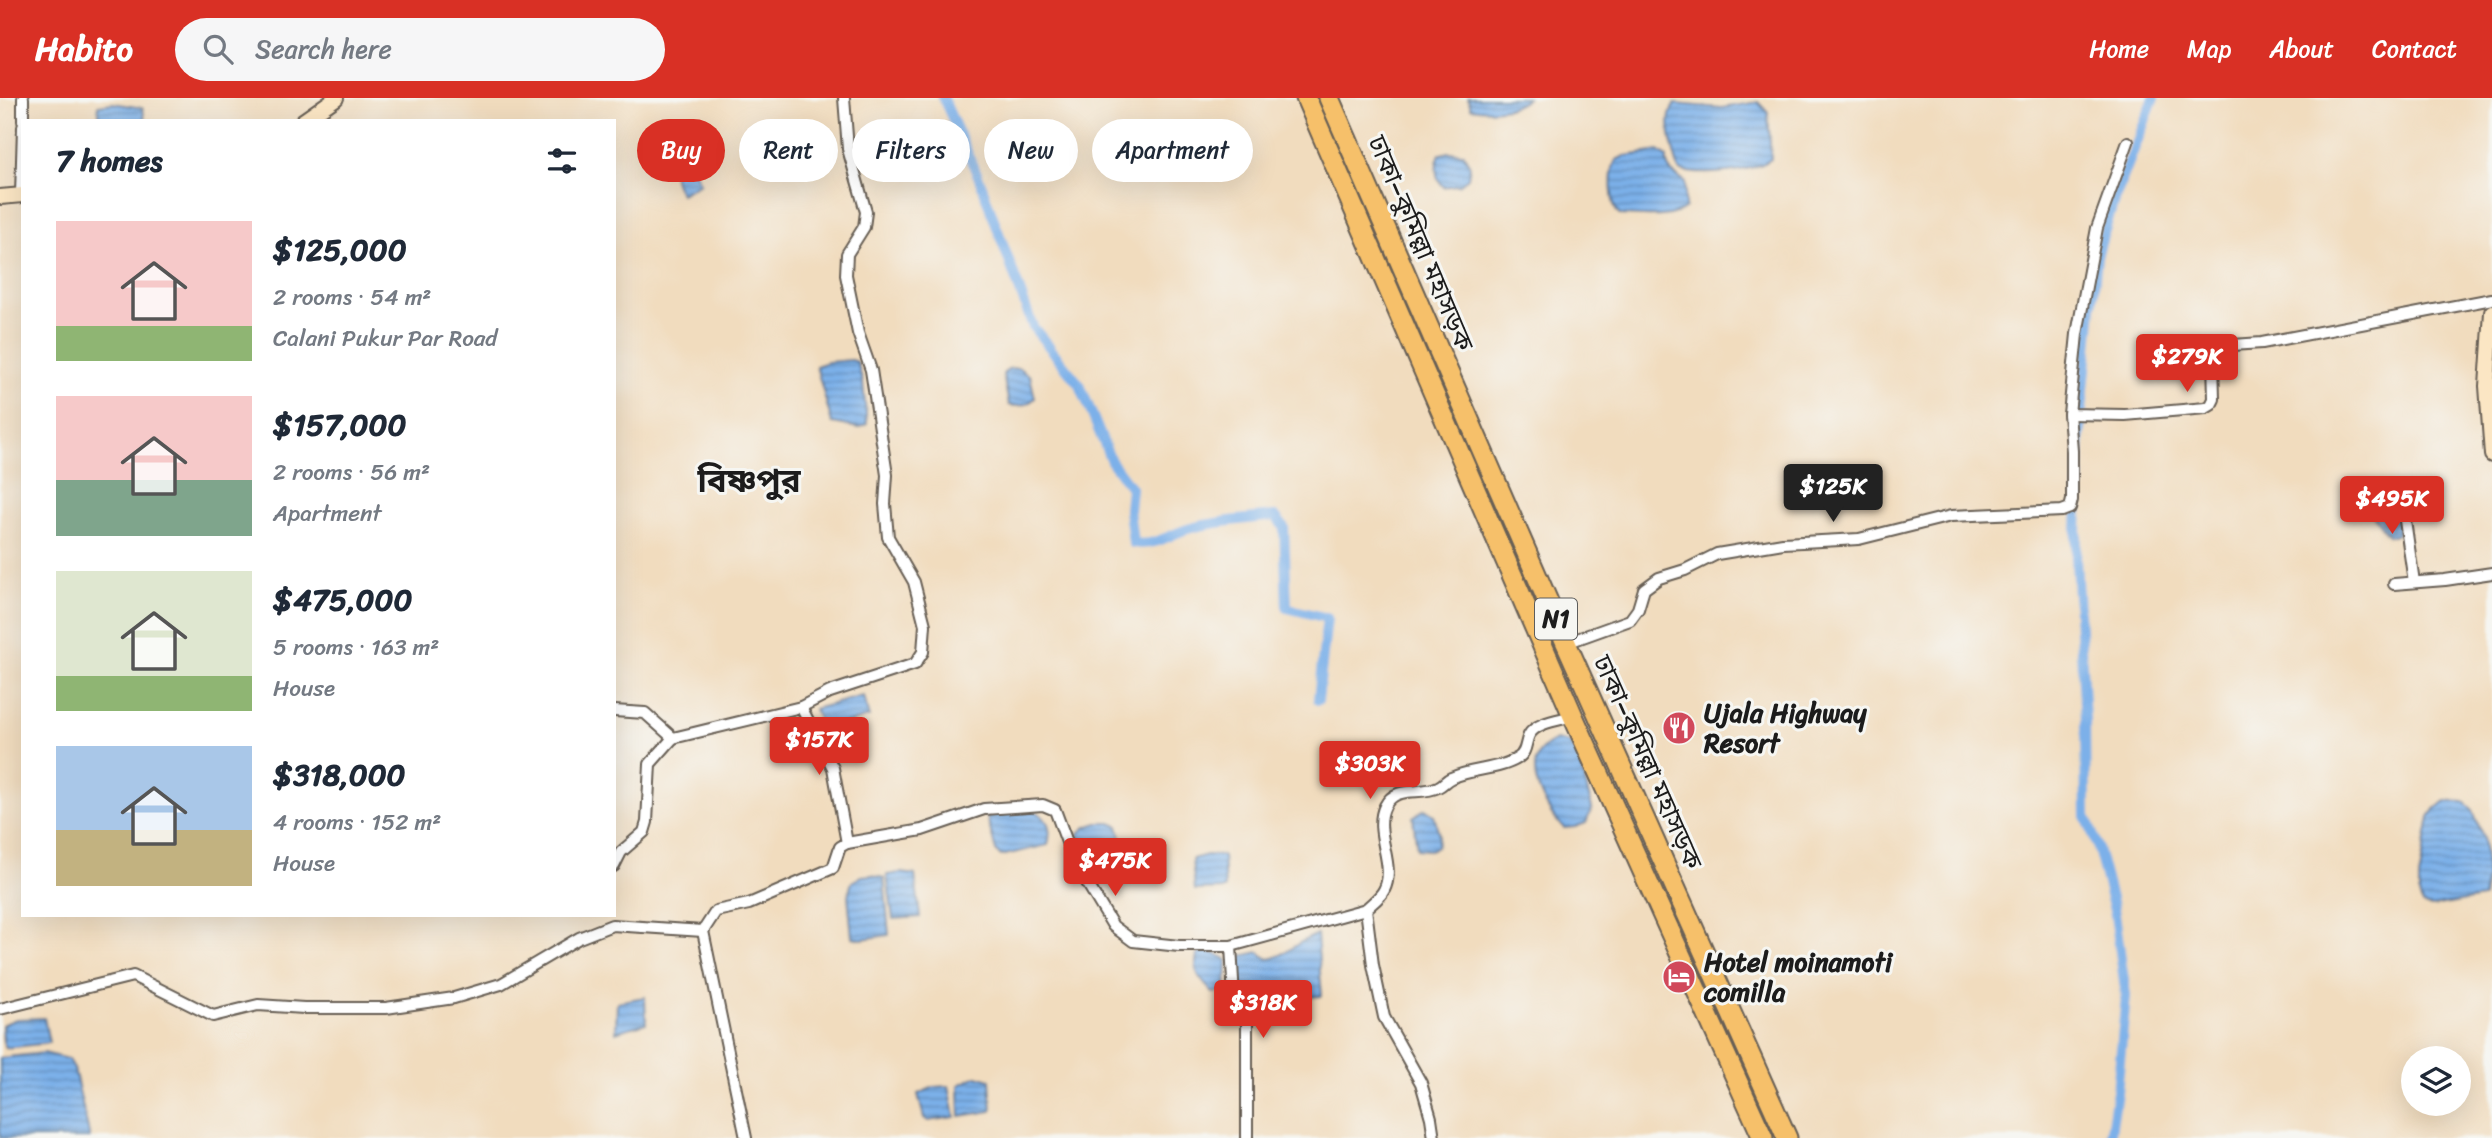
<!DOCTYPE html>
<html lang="en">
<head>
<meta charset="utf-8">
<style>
	body { margin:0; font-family:Sriracha,"Noto Sans Bengali",sans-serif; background:#f6f6f7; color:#1f2937; height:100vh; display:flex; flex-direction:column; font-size:26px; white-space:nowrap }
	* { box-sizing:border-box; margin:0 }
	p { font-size:23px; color:#747a83 }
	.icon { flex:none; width:38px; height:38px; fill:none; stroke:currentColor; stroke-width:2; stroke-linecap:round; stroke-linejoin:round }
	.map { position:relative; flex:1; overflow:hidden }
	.details { position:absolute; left:21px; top:21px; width:595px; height:798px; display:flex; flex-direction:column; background:#fff; border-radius:0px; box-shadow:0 7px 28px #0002 }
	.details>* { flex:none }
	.guide { position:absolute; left:637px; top:21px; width:665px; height:63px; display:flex; gap:14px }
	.fabs { position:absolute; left:2401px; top:948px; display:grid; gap:14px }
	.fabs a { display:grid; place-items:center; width:70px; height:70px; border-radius:50%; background:#fff; box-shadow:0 7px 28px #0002; font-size:35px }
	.price { position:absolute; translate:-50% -60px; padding:0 16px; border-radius:7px; background:#d93025; color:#fff; font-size:23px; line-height:46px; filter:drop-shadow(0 2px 4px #0008) }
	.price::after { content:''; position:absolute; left:50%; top:42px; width:21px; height:16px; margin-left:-10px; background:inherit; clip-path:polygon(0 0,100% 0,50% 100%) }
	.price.current { background:#222; color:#fff }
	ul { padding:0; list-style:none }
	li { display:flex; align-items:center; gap:21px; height:175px; padding:0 35px }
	li span { display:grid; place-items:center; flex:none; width:196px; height:140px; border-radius:0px; color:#555 }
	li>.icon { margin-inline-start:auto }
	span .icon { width:84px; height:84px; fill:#fffc; stroke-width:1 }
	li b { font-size:30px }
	h2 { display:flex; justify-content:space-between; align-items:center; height:84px; padding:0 35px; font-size:30px }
	.tag { padding:0 24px; border-radius:32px; background:#fff; box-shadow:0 7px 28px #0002; font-size:24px; line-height:63px }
	.tag.current { background:#d93025; color:#fff }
	header { display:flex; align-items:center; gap:42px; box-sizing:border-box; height:98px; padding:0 35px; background:#d93025; color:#fff }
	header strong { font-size:33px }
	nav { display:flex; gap:38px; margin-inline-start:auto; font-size:24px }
	.search { width:490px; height:63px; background:#f6f6f7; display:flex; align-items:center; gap:18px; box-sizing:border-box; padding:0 24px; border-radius:38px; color:#747a83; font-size:26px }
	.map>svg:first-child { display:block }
</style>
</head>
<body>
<header>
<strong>Habito</strong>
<div class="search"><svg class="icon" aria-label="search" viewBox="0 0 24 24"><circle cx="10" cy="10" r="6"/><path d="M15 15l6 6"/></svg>Search here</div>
<nav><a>Home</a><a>Map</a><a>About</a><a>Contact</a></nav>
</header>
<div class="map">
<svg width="2492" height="1040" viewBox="0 0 2492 1040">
	<defs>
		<pattern id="water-rules" width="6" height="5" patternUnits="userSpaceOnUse" patternTransform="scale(1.75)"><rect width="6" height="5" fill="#7bb0e9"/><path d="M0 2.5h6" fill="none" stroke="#648ebc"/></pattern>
	</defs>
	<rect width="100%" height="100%" fill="#f6f6f2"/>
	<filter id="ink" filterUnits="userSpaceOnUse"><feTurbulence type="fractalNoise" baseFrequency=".0143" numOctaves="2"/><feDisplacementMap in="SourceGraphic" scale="14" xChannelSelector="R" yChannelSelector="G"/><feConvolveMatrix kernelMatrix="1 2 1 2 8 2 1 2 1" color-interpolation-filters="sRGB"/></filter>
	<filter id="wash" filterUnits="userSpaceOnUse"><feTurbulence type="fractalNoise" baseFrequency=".00686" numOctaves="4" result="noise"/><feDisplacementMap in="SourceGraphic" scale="28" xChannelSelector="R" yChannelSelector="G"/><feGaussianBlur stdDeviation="1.57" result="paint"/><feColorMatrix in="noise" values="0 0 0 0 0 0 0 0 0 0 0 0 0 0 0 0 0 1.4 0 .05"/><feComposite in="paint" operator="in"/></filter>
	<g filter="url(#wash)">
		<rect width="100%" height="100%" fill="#f1dcbe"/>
		<g fill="url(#water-rules)" stroke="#4c6682" stroke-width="2">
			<path d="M1468,0H1527C1514,13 1488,13 1471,10Z"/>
			<path d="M1758,4L1768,15L1771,61C1754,74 1700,79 1679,72C1674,54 1662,22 1675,6L1722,10Z"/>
			<path d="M113,5L143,10L145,23H100L98,7Z"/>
			<path d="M1659,53L1667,59C1665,74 1675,76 1685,83V110C1670,123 1638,117 1619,117C1610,105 1609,75 1616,62L1625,58Z"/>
			<path d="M1449,54L1463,55L1470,68L1468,80L1460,86L1444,89C1434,79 1435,68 1440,56Z"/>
			<path d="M679,60L688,61L700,85L681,96C672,82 671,74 679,60Z"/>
			<path d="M852,262L857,264L863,285L867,326L859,330L832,325L816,268L828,264Z"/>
			<path d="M1019,270L1030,278L1035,300C1027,308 1019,309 1009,307L1003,276L1008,271Z"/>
			<path d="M2379,391L2389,392C2396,406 2400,420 2397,436L2392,438L2388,437L2372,416L2370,398Z"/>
			<path d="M863,598L869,619L823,632L814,611Z"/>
			<path d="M1556,642L1569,645L1578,657L1592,710L1586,725L1575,729L1564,730C1548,715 1526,677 1539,656C1542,649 1549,646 1556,642Z"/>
			<path d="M2446,703L2464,704L2473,712L2483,740L2487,778L2483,800L2432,809L2422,807L2419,796V781L2430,719L2436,710Z"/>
			<path d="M1425,711L1434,717L1439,737L1437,749L1430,752L1417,751L1413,719Z"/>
			<path d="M1034,712C1049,721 1052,730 1048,747L1001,758L996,753L987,719L1005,714Z"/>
			<path d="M1098,725H1111L1118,728C1127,756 1124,766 1096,776L1086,762L1078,736L1086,729Z"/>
			<path d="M1207,757L1223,758L1225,791L1195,792L1192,761Z"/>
			<path d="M900,775L915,777L920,819L893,821L887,777Z"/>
			<path d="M872,777L884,780L889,837L862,841L852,839L848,797L852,784L862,778Z"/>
			<path d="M1317,837L1322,898L1274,901L1272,917L1250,918L1236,888V859L1259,854L1268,861C1286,859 1297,842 1317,837Z"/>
			<path d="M1206,853L1221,858L1227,862L1226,892L1213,895C1201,882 1193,876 1197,857Z"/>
			<path d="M645,899L646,925L616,934L617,904Z"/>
			<path d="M44,920L49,945L6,950L3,944L2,927L16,921Z"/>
			<path d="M44,955L68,961L74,971L90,1040H0V960Z"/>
			<path d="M977,978L990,982L992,1013L960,1018L959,987Z"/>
			<path d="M949,988L955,1019L928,1023L924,1020L918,996L934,989Z"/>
		</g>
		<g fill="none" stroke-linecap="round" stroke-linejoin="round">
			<g stroke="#7bb0e9" stroke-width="10">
				<path d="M943,0L979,80L1033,229L1080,287L1111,363L1131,390L1129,412L1133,445C1156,449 1169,436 1191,430C1218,423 1247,421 1275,418L1284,429L1287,510L1327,520L1318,602"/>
				<path d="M2082,312L2097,158L2113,106L2154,0"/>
				<path d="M2081,325L2076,462L2085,622L2086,718L2097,747L2115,816L2126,898L2117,994L2110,1040"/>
			</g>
		</g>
	</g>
	<g filter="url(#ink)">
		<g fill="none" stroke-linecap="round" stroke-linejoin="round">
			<defs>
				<g id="street">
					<path d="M23,23V0"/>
					<path d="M2128,44L2097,130L2077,236L2069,316L2125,317L2206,310L2211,307L2214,301L2213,261L2218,248L2262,245L2492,201"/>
					<path d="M21,97L23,29"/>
					<path d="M2400,388L2414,484"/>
					<path d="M2394,486L2445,482L2492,475"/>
					<path d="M1566,545L1630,522L1638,511L1644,491L1659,480L1685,472L1717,456L1783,445L1859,441L1951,418L2062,413L2070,410L2072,402V353L2069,316"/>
					<path d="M801,609L833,670L847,745"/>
					<path d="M614,613L645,615L673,640L801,609L830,594L915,566L923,554L925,527L914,484L888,439L885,406L887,377L871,272L858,235L846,177L847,156L864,129L866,114L848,51L844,0"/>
					<path d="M614,768L621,754L644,734L647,724L650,666L673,640"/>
					<path d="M1366,811L1373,867L1384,919L1421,985L1431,1020L1434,1040"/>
					<path d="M1231,848L1234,900L1247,923V1040"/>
					<path d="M0,911L133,878L213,918L258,907L304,910H386L454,900L501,886L579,840L612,827L703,833"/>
					<path d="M746,1040L703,833L716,813L749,806L833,770L840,749L847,745L922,732L984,711L1043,707L1055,712L1074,763L1113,828L1133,843L1179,848H1231L1366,811C1372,805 1380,800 1384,792C1397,767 1372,734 1385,708C1396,686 1421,698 1438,689C1443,687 1446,682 1451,680C1472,670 1499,672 1518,660C1527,654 1525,645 1529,637C1536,624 1560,622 1573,618"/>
				</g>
				<g id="secondary">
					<path d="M303,23L336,0"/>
					<path d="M0,99L23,97"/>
					<path d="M2492,214L2487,288L2492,357"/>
				</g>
				<g id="highway">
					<path d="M1306,0L1573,618L1763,1040"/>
					<path d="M1329,0L1566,545L1787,1040"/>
				</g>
			</defs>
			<use href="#street" stroke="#675f55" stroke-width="14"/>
			<use href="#secondary" stroke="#675f55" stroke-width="18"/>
			<use href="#highway" stroke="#675f55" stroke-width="23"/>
			<use href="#street" stroke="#fff" stroke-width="10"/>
			<use href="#secondary" stroke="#fbe6c4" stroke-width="14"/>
			<use href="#highway" stroke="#f6c06b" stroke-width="19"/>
		</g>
	</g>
	<defs>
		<symbol id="restaurant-disc" viewBox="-11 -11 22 22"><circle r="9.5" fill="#d1495b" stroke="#f6f6f2"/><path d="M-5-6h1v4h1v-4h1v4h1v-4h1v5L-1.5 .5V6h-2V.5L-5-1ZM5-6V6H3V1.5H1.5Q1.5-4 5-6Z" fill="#fff"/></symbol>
		<symbol id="hotel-disc" viewBox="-11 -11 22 22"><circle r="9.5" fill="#d1495b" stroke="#f6f6f2"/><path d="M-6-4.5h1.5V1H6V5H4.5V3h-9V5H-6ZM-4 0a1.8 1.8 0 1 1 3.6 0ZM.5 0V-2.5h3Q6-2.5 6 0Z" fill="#fff"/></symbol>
	</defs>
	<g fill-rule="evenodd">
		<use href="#restaurant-disc" x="1660" y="611" width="38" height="38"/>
		<use href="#hotel-disc" x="1660" y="860" width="38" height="38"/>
	</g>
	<g text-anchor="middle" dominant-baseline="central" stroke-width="6" stroke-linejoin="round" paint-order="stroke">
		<rect fill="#f6f6f2" stroke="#5d5d5c" stroke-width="2" x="1535" y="500.5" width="42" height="41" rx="5"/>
		<g font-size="24" font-weight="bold" fill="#1c1c1c">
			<text x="1556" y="521">N1</text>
		</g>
		<g font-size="26" fill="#1c1c1c" stroke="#f6f6f2">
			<text transform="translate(1421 145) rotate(67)">ঢাকা–কুমিল্লা মহাসড়ক</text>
			<text transform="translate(1648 664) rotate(66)">ঢাকা–কুমিল্লা মহাসড়ক</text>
		</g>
		<g font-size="26" font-weight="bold" fill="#1c1c1c" stroke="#f6f6f2" text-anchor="start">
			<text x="1704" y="615">Ujala Highway<tspan x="1704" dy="30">Resort</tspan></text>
			<text x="1704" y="864">Hotel moinamoti<tspan x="1704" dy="30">comilla</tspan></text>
		</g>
		<g font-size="33" font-weight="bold" fill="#1c1c1c" stroke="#f6f6f2">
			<text x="749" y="383">বিষ্ণপুর</text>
		</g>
	</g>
</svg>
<div class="fabs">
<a><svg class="icon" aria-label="layers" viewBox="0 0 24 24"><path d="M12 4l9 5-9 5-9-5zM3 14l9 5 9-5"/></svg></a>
</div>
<b class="price" style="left:2187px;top:296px">$279K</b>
<b class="price current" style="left:1833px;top:426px">$125K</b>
<b class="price" style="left:2392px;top:438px">$495K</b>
<b class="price" style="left:819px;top:679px">$157K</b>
<b class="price" style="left:1370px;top:703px">$303K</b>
<b class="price" style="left:1115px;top:800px">$475K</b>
<b class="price" style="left:1263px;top:942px">$318K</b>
<div class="guide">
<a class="tag current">Buy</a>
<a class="tag">Rent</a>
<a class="tag">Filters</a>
<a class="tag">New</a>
<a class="tag">Apartment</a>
</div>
<section class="details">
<h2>7 homes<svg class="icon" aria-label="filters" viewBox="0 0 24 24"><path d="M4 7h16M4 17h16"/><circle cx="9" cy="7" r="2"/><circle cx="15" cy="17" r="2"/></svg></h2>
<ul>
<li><span style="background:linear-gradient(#f6c9c9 75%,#8fb573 0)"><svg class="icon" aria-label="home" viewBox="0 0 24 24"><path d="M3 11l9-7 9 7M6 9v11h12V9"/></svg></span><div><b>$125,000</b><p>2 rooms · 54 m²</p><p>Calani Pukur Par Road</p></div></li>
<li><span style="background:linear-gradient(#f6c9c9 60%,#7fa58c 0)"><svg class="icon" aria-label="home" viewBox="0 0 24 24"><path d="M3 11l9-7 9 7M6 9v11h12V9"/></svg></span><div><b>$157,000</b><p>2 rooms · 56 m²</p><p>Apartment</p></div></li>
<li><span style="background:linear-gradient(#dfe7d0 75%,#8fb573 0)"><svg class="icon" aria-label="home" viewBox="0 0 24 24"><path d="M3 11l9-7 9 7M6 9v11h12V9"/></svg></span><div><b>$475,000</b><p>5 rooms · 163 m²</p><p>House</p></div></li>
<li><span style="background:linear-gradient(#a9c7e8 60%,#c2b280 0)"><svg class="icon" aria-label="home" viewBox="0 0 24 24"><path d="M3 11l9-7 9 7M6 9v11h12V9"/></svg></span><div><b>$318,000</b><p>4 rooms · 152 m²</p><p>House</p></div></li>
</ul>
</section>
</div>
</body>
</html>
